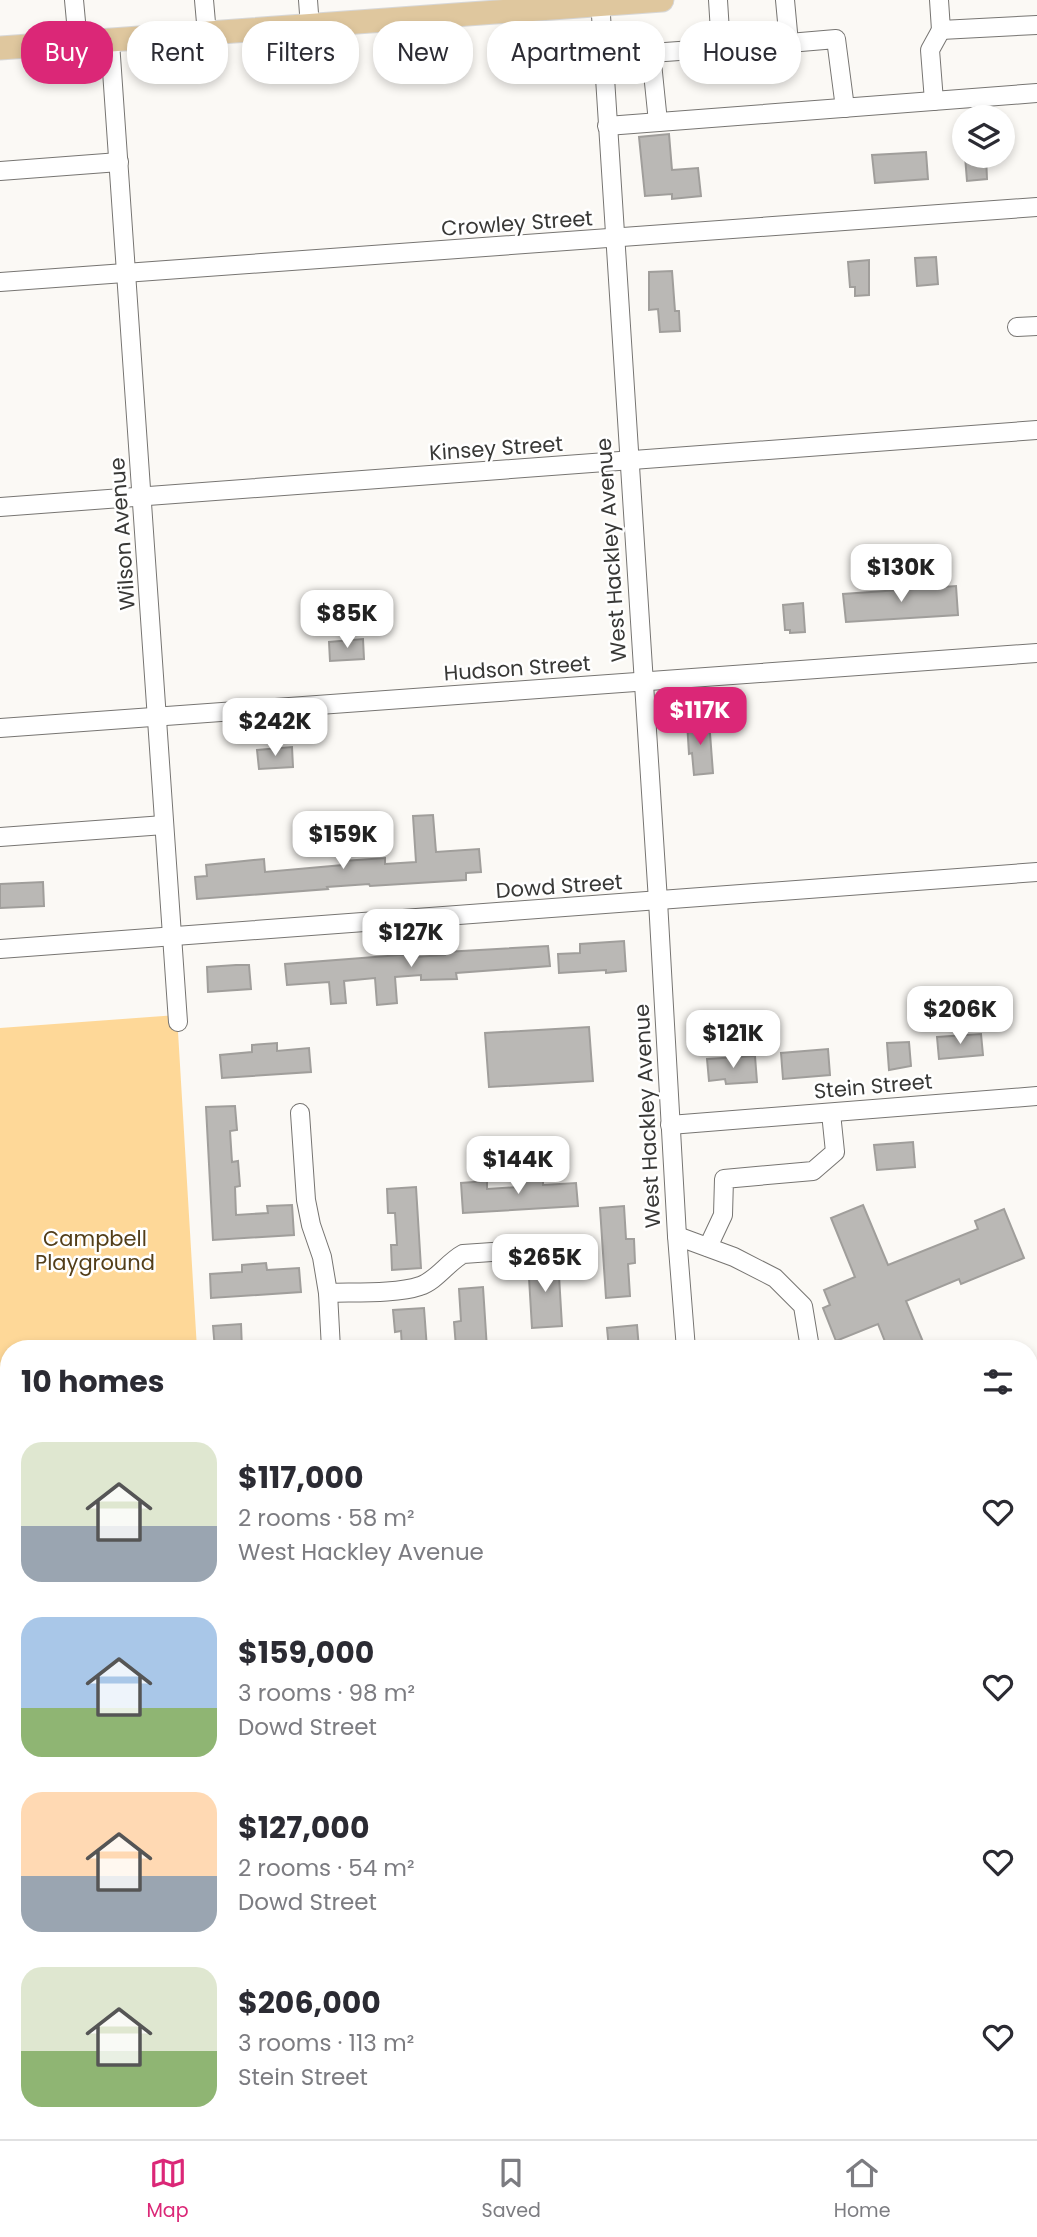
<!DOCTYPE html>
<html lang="en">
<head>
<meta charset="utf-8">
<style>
	body { margin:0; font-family:Poppins,sans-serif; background:#f7f7f7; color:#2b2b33; height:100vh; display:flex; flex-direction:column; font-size:26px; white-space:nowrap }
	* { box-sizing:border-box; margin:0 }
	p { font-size:23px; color:#7c7c81 }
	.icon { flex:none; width:38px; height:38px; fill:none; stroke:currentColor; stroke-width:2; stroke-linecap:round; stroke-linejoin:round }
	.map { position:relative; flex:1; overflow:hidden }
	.details { position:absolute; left:0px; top:1340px; width:1038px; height:800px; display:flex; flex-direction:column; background:#fff; border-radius:28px 28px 0 0; box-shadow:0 4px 10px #0003 }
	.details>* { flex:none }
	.banner { position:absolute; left:21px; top:21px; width:996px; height:63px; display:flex; gap:14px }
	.fabs { position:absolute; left:952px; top:105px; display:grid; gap:14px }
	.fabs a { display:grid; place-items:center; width:63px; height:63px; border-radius:50%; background:#fff; box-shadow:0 4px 10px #0003; font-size:35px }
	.price { position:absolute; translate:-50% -60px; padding:0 16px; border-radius:14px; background:#fff; color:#222; font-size:23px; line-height:46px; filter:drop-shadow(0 2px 4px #0008) }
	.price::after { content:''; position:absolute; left:50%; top:42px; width:21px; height:16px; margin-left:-10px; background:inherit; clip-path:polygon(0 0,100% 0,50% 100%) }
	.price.current { background:#db2777; color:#fff }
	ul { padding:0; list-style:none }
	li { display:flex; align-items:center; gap:21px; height:175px; padding:0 21px }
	li span { display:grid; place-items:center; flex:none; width:196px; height:140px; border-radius:21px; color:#555 }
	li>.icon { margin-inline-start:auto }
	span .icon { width:84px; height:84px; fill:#fffc; stroke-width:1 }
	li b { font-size:30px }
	h2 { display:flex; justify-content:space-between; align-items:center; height:84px; padding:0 21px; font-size:30px }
	.chip { padding:0 24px; border-radius:28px; background:#fff; box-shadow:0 4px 10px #0003; font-size:24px; line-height:63px }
	.chip.current { background:#db2777; color:#fff }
	.menu { display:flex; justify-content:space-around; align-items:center; height:98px; border-top:2px solid #e1e1e2; background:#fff; font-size:19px; color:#7c7c81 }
	.menu a { display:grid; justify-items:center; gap:4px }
	.menu .current { color:#db2777 }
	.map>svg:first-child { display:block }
</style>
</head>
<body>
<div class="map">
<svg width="1037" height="2139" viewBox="0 0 1037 2139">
	<rect width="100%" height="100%" fill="#fbf9f5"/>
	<path fill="#f3ede3" d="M1029,1956H1037V2139H753L752,2132H1029Z"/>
	<g fill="#fed898">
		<path d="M177,1015L197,1349H9V1541H0V1028Z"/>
		<path d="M1037,2045V2098L1029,2101V2048Z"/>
		<path d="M1037,2116V2139H1009L1010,2132H1029V2119Z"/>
	</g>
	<g fill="#bab8b5" stroke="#a09e9b" stroke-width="2">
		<path d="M669,134L672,170L698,168L701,196L672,199V194L645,196L639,137Z"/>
		<path d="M926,152L928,179L875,183L872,155Z"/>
		<path d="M965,156H986L987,179L967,181Z"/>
		<path d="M936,257L938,284L917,286L915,258Z"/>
		<path d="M869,260V295L855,296V287H850L848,262Z"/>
		<path d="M672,271L675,311H679L680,331L660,332L658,309L649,310V272Z"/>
		<path d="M956,586L958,615L846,622L843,594Z"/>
		<path d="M803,603L805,632L790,633V630H785L783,605Z"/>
		<path d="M363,639L364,659L330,661L329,642Z"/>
		<path d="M709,720L713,773L694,775L692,753L689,754L687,722Z"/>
		<path d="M292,747L293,767L259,769L257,750Z"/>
		<path d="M433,815L436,852L479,849L481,872L466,873V880L370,886L369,884L327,887L328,889L197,899L195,877L207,876L206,865L264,859L265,872L343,865V861L385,858V864L416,862L413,816Z"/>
		<path d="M43,882L44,906L0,908V884Z"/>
		<path d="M624,941L626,971L606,973V970L559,973L558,954L580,953V944Z"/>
		<path d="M548,946L550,966L456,973L457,979L421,980V975L395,977L397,1003L377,1005L375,978L344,981L346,1003L331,1004L329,982L287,985L285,964L413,954L414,957L445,955V952Z"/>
		<path d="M236,965H249L251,989L208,992L207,967Z"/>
		<path d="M589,1027L593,1081L489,1087L485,1033Z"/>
		<path d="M981,1034L983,1055L939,1059L937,1037Z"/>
		<path d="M909,1042L911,1066L889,1070L887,1043Z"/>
		<path d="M277,1043V1051L309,1048L311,1072L222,1078L220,1055L252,1052V1045Z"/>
		<path d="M828,1049L830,1075L783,1079L781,1053Z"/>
		<path d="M755,1056L757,1082L726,1084L725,1079L709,1081L707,1059Z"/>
		<path d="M235,1106L237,1130L230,1131L232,1162L238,1161L240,1186L235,1187L236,1215L268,1213L267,1206L292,1205L294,1235L213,1240L206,1107Z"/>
		<path d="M913,1142L915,1167L877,1170L874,1145Z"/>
		<path d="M543,1178V1185L576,1183L578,1206L463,1213L461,1183L487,1181V1189L518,1187V1180Z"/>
		<path d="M416,1187L421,1268L392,1270L391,1245H397L395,1213H388L387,1189Z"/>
		<path d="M863,1205L888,1265L978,1229L975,1221L1004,1209L1024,1258L961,1284L959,1279L906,1301L926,1349H888L878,1324L836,1341L823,1308L830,1305L824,1290L855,1277L831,1218Z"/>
		<path d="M624,1206L626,1239H634L635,1263L628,1264L630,1296L606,1298L600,1208Z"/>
		<path d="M558,1259L562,1326L532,1328L528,1261Z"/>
		<path d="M266,1263L267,1270L299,1268L301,1292L211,1298L210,1274L242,1272V1265Z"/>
		<path d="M483,1287L487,1349H463V1346L456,1347L454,1322L461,1321L459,1289Z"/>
		<path d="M424,1308L427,1349H402L401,1331L395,1332L393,1310Z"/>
		<path d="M241,1324L242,1349H215L213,1326Z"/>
		<path d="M637,1325L639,1349H609L607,1328Z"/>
	</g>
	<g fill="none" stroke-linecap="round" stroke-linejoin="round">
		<defs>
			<g id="minor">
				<path d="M74,0L78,43"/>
				<path d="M204,0L207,34"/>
				<path d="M308,0L310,27"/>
				<path d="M600,0L658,901L677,1236L686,1349"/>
				<path d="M718,0L721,48L789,43L785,0"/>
				<path d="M939,0L941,30L1037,25"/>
				<path d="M110,42L178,1022"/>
				<path d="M789,43L836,39L845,108"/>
				<path d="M934,101L930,50L941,30"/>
				<path d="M658,122L651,53L721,48"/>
				<path d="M607,126L1037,93"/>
				<path d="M0,171L119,162"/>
				<path d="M0,282L1037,207"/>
				<path d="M1017,327L1037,326"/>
				<path d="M0,507L1037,430"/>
				<path d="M0,728L1037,653"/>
				<path d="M0,837L164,825"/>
				<path d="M0,949L1037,872"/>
				<path d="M300,1113L306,1200L311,1225L322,1257L328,1293L331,1349"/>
				<path d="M670,1125L1037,1096"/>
				<path d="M677,1236L734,1257L775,1278L803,1306L809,1342L806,1349"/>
				<path d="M708,1247L723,1215L724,1179L813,1171L835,1152L831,1113"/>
				<path d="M328,1293C353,1292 397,1294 420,1286C436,1281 448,1262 463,1254L566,1247"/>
				<path d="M1029,1486L1037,1485"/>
				<path d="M0,1559L9,1558"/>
				<path d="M0,1599L6,1624L9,1627"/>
				<path d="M1029,1714H1037"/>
				<path d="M0,2025H9"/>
				<path d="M352,2132V2139"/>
				<path d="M444,2132L445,2139"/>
				<path d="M583,2132V2139"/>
				<path d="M675,2132L676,2139"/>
				<path d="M736,2132L737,2139"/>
				<path d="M221,2139L225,2132"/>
			</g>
			<path id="major" d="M0,48L662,0"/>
		</defs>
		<use href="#minor" stroke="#777572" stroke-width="20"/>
		<use href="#major" stroke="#d7d7d7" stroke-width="25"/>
		<g stroke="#908f8c" stroke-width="2.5" stroke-dasharray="3.5 5" stroke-linecap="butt">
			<path d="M761,2132L762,2139"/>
			<path d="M885,2132L886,2139"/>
			<path d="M950,2132L960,2139"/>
		</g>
		<use href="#minor" stroke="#fff" stroke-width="18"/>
		<use href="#major" stroke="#dfc79e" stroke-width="23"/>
	</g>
	<g text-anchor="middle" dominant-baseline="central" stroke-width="5" stroke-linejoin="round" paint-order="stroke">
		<g font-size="21" fill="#383836" stroke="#fff">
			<text transform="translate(517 223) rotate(-4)">Crowley Street</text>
			<text transform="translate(496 448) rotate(-4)">Kinsey Street</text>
			<text transform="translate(122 534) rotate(-94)">Wilson Avenue</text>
			<text transform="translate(611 550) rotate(-94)">West Hackley Avenue</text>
			<text transform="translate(517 668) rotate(-4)">Hudson Street</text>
			<text transform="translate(559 886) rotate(-4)">Dowd Street</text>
			<text transform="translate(873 1086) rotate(-5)">Stein Street</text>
			<text transform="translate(647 1116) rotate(-93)">West Hackley Avenue</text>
		</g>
		<g font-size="21" fill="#533e19" stroke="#fff">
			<text x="95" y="1238">Campbell<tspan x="95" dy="24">Playground</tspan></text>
		</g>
	</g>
</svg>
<div class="fabs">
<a><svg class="icon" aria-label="layers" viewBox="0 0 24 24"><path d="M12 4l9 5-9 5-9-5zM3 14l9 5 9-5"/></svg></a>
</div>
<b class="price" style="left:901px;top:604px">$130K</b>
<b class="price" style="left:347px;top:650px">$85K</b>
<b class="price current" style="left:700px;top:747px">$117K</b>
<b class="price" style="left:275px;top:758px">$242K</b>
<b class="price" style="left:343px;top:871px">$159K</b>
<b class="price" style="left:411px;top:969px">$127K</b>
<b class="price" style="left:960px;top:1046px">$206K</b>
<b class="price" style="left:733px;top:1070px">$121K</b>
<b class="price" style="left:518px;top:1196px">$144K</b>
<b class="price" style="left:545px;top:1294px">$265K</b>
<div class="banner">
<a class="chip current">Buy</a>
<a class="chip">Rent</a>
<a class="chip">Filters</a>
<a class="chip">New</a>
<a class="chip">Apartment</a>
<a class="chip">House</a>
</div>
<section class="details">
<h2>10 homes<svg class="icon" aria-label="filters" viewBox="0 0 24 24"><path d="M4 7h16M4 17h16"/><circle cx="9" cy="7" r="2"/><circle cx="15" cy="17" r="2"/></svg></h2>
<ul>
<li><span style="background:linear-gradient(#dfe7d0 60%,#9aa5b1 0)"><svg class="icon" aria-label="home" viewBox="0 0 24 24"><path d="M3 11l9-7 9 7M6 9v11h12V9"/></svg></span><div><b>$117,000</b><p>2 rooms · 58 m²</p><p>West Hackley Avenue</p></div><svg class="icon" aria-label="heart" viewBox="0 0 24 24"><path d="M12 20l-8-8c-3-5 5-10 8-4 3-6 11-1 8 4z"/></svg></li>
<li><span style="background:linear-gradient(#a9c7e8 65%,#8fb573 0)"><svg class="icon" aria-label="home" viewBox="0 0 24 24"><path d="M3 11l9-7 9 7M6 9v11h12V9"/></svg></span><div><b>$159,000</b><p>3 rooms · 98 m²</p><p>Dowd Street</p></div><svg class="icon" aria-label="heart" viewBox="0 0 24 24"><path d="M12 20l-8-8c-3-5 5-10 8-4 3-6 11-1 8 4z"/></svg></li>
<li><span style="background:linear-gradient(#ffd9b3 60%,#9aa5b1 0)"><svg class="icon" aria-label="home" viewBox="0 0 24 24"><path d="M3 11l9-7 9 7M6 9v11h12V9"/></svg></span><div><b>$127,000</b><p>2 rooms · 54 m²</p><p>Dowd Street</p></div><svg class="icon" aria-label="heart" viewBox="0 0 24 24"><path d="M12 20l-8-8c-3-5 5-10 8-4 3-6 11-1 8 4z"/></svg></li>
<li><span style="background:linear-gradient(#dfe7d0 60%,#8fb573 0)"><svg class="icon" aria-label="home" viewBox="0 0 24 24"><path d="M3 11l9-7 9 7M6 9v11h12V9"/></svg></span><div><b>$206,000</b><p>3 rooms · 113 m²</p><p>Stein Street</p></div><svg class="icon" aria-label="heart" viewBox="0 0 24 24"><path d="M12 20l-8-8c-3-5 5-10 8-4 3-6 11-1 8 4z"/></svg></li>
</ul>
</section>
</div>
<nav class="menu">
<a class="current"><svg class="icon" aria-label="map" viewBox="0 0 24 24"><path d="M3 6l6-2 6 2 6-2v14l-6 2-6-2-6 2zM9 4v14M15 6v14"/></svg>Map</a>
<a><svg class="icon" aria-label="saved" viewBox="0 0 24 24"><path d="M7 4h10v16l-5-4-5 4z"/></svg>Saved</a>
<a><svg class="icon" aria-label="home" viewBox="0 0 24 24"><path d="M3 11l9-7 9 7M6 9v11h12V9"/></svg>Home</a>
</nav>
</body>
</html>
